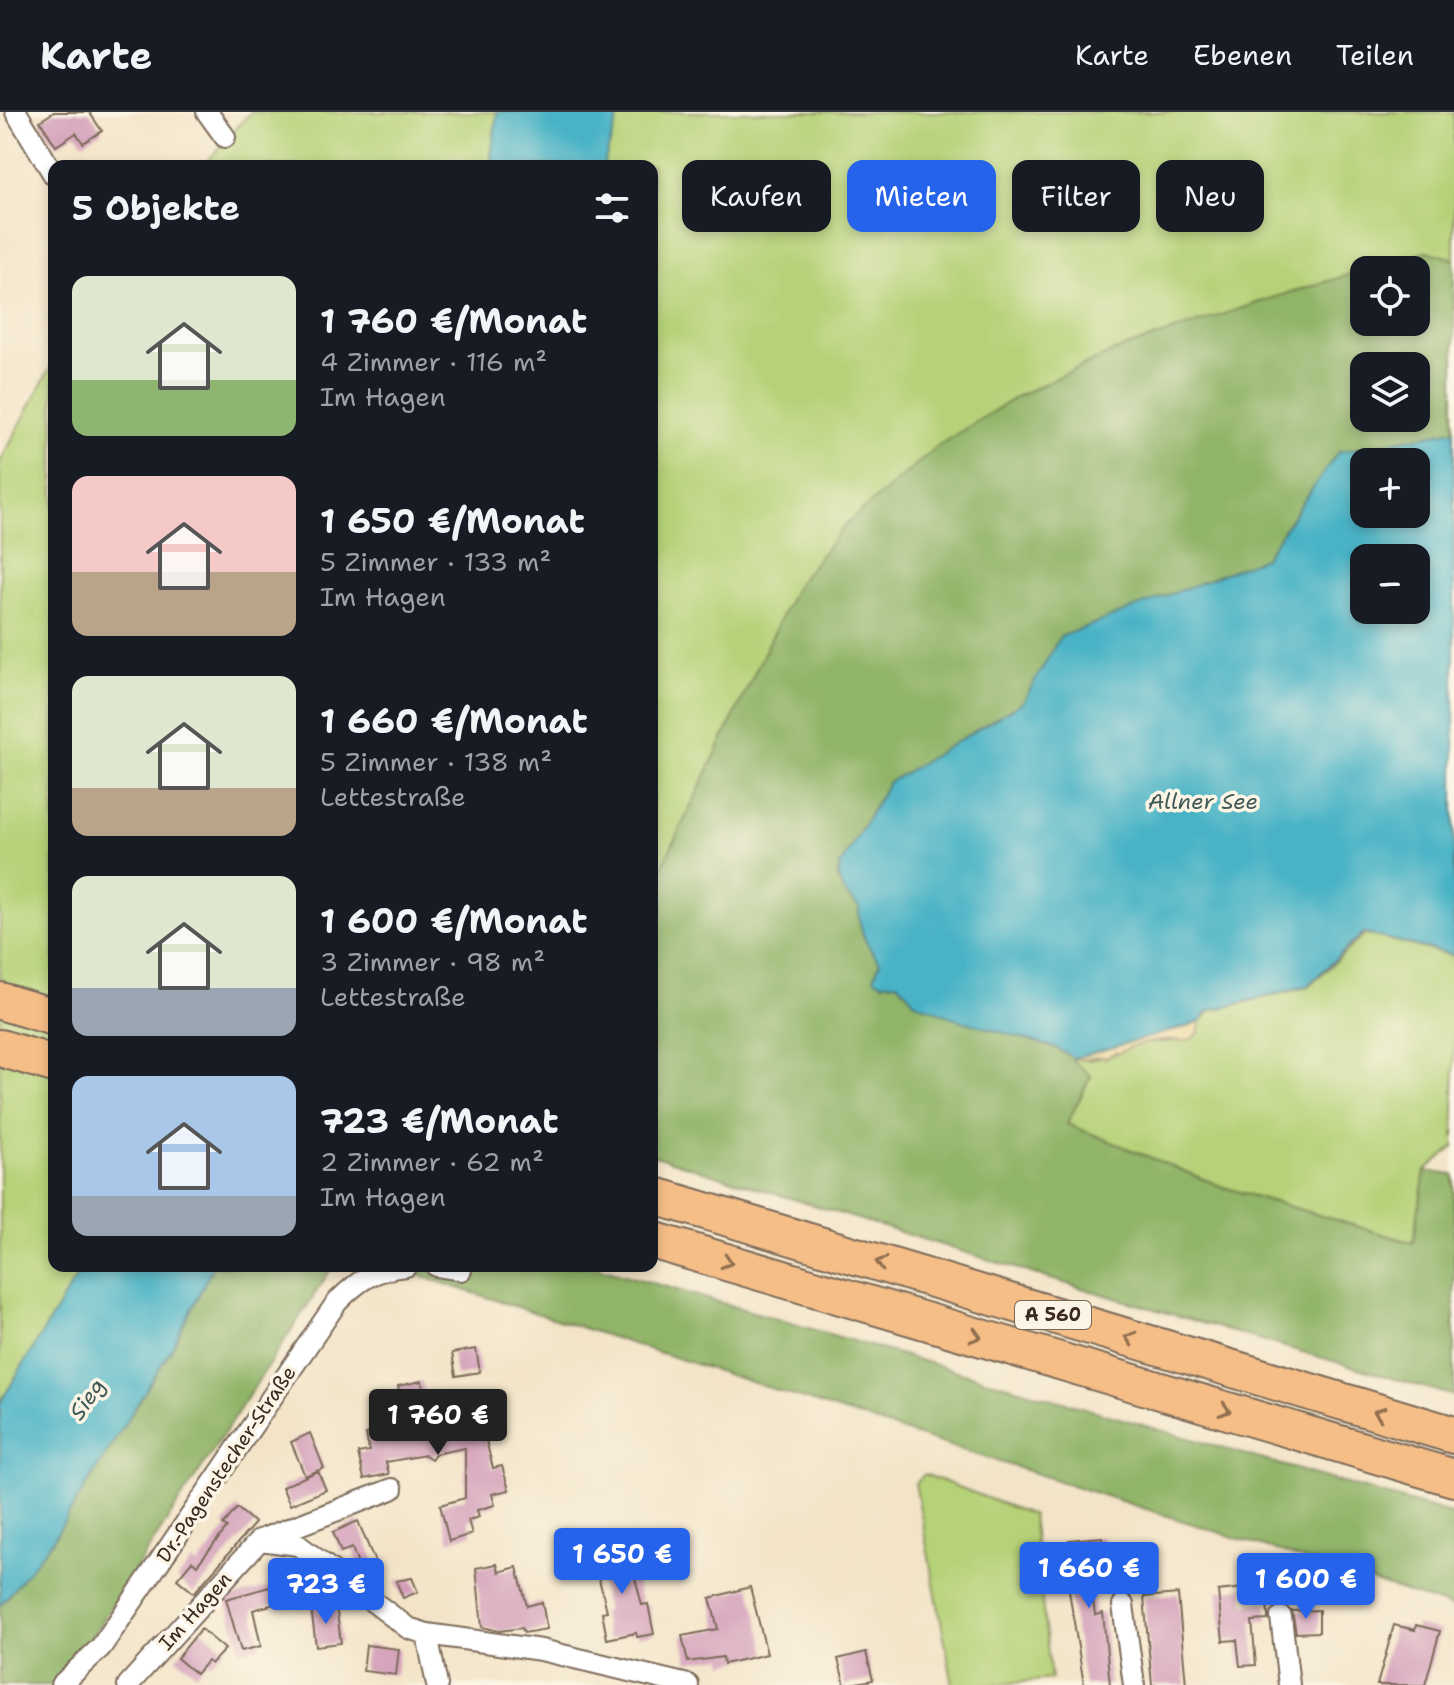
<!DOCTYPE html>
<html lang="de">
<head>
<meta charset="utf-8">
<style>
	body { margin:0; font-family:"Shantell Sans",sans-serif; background:#20242c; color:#f1f3f6; height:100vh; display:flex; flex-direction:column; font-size:30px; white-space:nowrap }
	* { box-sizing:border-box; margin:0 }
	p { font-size:26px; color:#9ea1a6 }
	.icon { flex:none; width:44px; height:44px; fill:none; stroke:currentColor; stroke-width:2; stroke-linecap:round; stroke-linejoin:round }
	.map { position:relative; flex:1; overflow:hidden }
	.sheet { position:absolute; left:48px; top:48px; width:610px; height:1112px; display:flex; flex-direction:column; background:#171b24; border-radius:16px; box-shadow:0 4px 12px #0003 }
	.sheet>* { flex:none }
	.guide { position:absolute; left:682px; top:48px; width:652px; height:72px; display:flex; gap:16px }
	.fabs { position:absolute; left:1350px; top:144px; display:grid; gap:16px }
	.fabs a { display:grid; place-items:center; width:80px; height:80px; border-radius:16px; background:#171b24; box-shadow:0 4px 12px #0003; font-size:40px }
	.price { position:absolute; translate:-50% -68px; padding:0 18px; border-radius:8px; background:#2563eb; color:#fff; font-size:26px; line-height:52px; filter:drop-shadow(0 2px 4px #0008) }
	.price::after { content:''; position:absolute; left:50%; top:48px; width:24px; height:18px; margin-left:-12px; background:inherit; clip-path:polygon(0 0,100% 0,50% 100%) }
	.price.active { background:#222; color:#fff }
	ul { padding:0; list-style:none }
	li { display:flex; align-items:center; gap:24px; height:200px; padding:0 24px }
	li span { display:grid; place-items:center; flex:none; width:224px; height:160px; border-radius:16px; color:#555 }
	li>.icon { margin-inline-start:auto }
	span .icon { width:96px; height:96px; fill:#fffc; stroke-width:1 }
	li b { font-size:34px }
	h2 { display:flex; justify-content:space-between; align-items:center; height:96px; padding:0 24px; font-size:34px }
	.tag { padding:0 28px; border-radius:16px; background:#171b24; box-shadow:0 4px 12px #0003; font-size:28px; line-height:72px }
	.tag.active { background:#2563eb; color:#fff }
	header { display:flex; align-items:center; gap:48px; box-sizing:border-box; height:112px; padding:0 40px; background:#171b24; border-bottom:2px solid #363941 }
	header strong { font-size:38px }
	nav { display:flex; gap:44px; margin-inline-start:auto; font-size:28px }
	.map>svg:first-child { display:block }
</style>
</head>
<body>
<header>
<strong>Karte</strong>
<nav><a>Karte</a><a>Ebenen</a><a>Teilen</a></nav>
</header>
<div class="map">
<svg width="1454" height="1573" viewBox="0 0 1454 1573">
	<rect width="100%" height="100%" fill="#fcf5e5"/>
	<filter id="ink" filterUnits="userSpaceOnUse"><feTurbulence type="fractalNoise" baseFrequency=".0125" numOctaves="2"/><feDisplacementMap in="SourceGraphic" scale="16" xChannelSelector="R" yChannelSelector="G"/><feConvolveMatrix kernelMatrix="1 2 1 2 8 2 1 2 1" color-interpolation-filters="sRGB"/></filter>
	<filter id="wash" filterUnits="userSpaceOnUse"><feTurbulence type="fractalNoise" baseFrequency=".006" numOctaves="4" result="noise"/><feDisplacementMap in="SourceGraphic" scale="32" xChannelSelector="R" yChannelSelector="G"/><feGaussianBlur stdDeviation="1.8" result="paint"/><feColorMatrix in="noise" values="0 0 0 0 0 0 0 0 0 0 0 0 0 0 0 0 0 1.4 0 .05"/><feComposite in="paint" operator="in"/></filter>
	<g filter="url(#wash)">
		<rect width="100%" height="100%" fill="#f3e4c8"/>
		<g fill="#b6d278" stroke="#787e4b" stroke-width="2">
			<path d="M251,0H497L490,54H203Z"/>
			<path d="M620,0H1454V147L1427,139L1272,186L1115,239L1018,284L939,333L797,472L652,776V54H603Z"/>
			<path d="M54,249V1154H83L0,1291V880L7,870L0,867V350Z"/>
			<path d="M1365,822L1454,844V1035L1425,1059L1414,1131L1223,1075L1067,1012L1091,964L1071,947L1074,946C1085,951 1107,944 1118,941C1122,940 1125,936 1129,934C1152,927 1177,934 1198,922L1201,909L1210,899L1308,875Z"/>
			<path d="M924,1362L1032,1403L1051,1567L991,1573H953L915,1371Z"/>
		</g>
		<g fill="#90b468" stroke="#666f43" stroke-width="2" fill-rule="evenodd">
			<path d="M1427,139L1454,147V318L1338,340L1264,446L1061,525L1023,590L888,671L840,754L837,766L847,783L859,796C859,819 866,832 880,850L874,866L883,871L898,870L915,890L956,906L1056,936L1074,946L1072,948L1091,964L1067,1012L1223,1075L1413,1131L1425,1059L1454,1063V1284L1054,1168L652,1043V776L797,472L846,412L939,333L1018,284L1115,239L1272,186ZM1364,158H1416V210H1364ZM1364,254H1416V306H1364Z"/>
			<path d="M213,1154H333L60,1573H0V1494L52,1429L172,1236Z"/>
			<path d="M390,1154H594L1454,1403V1496Z"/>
		</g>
		<path fill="#eeda9e" stroke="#94825e" stroke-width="2" d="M1201,909L1198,922C1187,932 1181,928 1169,928C1154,929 1131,932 1120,941L1115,940L1106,946C1095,942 1085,951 1074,946Z"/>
		<g fill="#48b3c6" stroke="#426e72" stroke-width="2" fill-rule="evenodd">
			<path d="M497,0H620L603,54H490Z"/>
			<path d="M1454,318V843L1363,821L1307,874L1209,899L1201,909L1186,915L1074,946L1056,936L956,907L915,890L898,870L883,871L874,866L880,850C865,832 859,819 859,796C846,782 835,774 840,754L888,671L1023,590L1060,525L1264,446L1338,340ZM1416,350V402H1364V350ZM1364,446H1416V498H1364Z"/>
			<path d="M83,1154H213L172,1236L52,1429L0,1494V1291Z"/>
		</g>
		<g id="blocks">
			<g fill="#d39eb9">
				<path d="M54,0H89L102,19L83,31L76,21L56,34L40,9Z"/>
				<path d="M476,1237L480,1260L456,1264L452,1241Z"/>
				<path d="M422,1269L430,1313L440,1311V1315L480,1305L493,1356L502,1354L509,1378L492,1382L495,1393L477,1398L479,1405L468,1408L472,1422L449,1429L440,1393L465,1386V1336L435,1342L431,1347L425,1343L386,1350L389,1362L364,1367L358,1341L369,1339L366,1322L405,1313L398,1274Z"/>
				<path d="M310,1321L324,1356L305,1364L291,1330Z"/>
				<path d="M318,1359L326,1378L290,1393L282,1375Z"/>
				<path d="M237,1396L255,1411L194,1481L177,1467L192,1449L197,1453L227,1416L223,1413Z"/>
				<path d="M358,1409L375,1450L359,1455L352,1436L341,1440L333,1420Z"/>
				<path d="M1102,1425L1106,1462L1090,1464L1095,1503L1103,1501L1110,1573H1084L1067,1466H1073L1069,1428Z"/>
				<path d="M627,1434L642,1493L648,1492L654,1522L637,1525L636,1521L607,1527L602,1500L607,1499L593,1443Z"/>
				<path d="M497,1452L499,1460L517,1455L527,1494L542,1490L547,1517L524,1521L522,1516L499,1519L482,1515L476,1456Z"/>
				<path d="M412,1466L418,1480L403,1486L396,1469Z"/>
				<path d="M273,1474L278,1491L253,1498L261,1534L241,1539L226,1487Z"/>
				<path d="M750,1475L767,1542L724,1552L723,1545L688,1550L682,1524L718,1517L710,1486Z"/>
				<path d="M1243,1476L1245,1493L1267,1490L1268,1503V1508L1252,1509L1256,1553L1240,1554L1237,1528L1223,1529L1218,1479Z"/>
				<path d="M1178,1482L1186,1573H1152L1144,1485Z"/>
				<path d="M336,1493L341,1531L316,1534L311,1496Z"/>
				<path d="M1319,1498V1520L1296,1521L1292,1499Z"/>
				<path d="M1394,1513L1415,1518L1416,1513L1440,1519L1425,1573H1377Z"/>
				<path d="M201,1517L225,1537L211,1552L207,1549L196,1562L177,1546Z"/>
				<path d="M366,1533L399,1537L396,1563L363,1559Z"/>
				<path d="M866,1540L873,1568L845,1573L838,1547Z"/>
			</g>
		</g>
	</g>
	<g filter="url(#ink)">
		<use href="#blocks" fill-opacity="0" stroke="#7b6b5a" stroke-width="2"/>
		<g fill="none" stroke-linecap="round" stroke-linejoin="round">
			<defs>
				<g id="street">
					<path d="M16,0L54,63"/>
					<path d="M207,0L225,25"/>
					<path d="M436,1154L461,1158"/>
					<path d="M260,1428L298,1433L408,1516L427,1522L541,1538L688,1573"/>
					<path d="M1123,1493L1134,1573"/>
					<path d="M1281,1505L1289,1573"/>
					<path d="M427,1522L437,1573"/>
					<path d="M61,1573L101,1535L337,1190C359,1168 374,1157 406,1154"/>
					<path d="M128,1573L260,1428L392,1377"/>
				</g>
				<g id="highway">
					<path d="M0,889L54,905"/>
					<path d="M0,936L54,952"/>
					<path d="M652,1083L1454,1323"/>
					<path d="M652,1128L1454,1366"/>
				</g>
			</defs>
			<use href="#street" stroke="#7b6b5a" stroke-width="24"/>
			<use href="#highway" stroke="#7b6b5a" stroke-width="40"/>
			<use href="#street" stroke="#fff" stroke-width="20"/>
			<use href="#highway" stroke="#f6be87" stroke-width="36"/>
		</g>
		<defs><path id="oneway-chevron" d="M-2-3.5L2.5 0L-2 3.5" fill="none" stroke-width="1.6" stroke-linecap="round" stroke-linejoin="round" transform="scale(2)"/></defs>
		<g stroke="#8f6d4d">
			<use href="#oneway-chevron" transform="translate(727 1150) rotate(17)"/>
			<use href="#oneway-chevron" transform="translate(881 1151) rotate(-163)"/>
			<use href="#oneway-chevron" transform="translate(976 1224) rotate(17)"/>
			<use href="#oneway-chevron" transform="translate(1130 1226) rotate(-163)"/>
			<use href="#oneway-chevron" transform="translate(1225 1298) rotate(17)"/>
			<use href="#oneway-chevron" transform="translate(1379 1301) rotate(-163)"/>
		</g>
	</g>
	<g text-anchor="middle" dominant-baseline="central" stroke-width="7" stroke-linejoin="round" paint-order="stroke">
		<rect fill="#fcf5e5" stroke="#75675a" stroke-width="2" x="1015" y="1189" width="76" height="28" rx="6"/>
		<g font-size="18" font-weight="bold" fill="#3b2a1e">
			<text x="1053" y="1203">A 560</text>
		</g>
		<g font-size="20" fill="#3b2a1e" stroke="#fcf5e5">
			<text transform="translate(226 1352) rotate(-56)">Dr.-Pagenstecher-Straße</text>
			<text transform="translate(195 1499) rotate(-48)">Im Hagen</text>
		</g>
		<g font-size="22" font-style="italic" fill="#405a59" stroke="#fcf5e5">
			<text x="1203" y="689">Allner See</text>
			<text transform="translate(87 1287) rotate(-55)">Sieg</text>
		</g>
	</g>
</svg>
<div class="fabs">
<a><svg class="icon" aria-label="locate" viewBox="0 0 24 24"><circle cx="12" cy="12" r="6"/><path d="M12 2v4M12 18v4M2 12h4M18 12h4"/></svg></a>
<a><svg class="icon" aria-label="layers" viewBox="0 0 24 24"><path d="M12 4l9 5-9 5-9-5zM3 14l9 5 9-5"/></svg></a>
<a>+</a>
<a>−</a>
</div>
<b class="price active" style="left:438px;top:1345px">1 760 €</b>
<b class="price" style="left:622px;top:1484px">1 650 €</b>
<b class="price" style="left:1089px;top:1498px">1 660 €</b>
<b class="price" style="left:1306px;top:1509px">1 600 €</b>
<b class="price" style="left:326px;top:1514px">723 €</b>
<div class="guide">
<a class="tag">Kaufen</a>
<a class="tag active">Mieten</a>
<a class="tag">Filter</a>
<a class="tag">Neu</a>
</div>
<section class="sheet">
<h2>5 Objekte<svg class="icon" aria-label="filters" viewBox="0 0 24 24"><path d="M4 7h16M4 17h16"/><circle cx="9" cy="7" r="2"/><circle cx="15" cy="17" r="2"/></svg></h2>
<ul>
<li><span style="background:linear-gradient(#dfe7d0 65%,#8fb573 0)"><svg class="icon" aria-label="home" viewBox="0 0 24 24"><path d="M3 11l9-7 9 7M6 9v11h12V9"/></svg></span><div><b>1 760 €/Monat</b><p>4 Zimmer · 116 m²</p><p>Im Hagen</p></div></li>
<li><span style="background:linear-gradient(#f6c9c9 60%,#b9a48a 0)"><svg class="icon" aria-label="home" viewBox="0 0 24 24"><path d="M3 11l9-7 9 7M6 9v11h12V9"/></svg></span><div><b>1 650 €/Monat</b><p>5 Zimmer · 133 m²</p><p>Im Hagen</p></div></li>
<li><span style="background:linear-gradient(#dfe7d0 70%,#b9a48a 0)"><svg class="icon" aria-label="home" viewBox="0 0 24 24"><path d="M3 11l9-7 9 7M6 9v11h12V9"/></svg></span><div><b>1 660 €/Monat</b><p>5 Zimmer · 138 m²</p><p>Lettestraße</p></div></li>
<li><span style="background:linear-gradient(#dfe7d0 70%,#9aa5b1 0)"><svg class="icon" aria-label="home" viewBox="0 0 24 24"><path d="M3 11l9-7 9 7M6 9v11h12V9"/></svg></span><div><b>1 600 €/Monat</b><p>3 Zimmer · 98 m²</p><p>Lettestraße</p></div></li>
<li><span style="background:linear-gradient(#a9c7e8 75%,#9aa5b1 0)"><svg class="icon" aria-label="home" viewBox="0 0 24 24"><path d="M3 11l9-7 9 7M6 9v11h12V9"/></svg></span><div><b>723 €/Monat</b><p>2 Zimmer · 62 m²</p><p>Im Hagen</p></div></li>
</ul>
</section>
</div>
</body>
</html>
